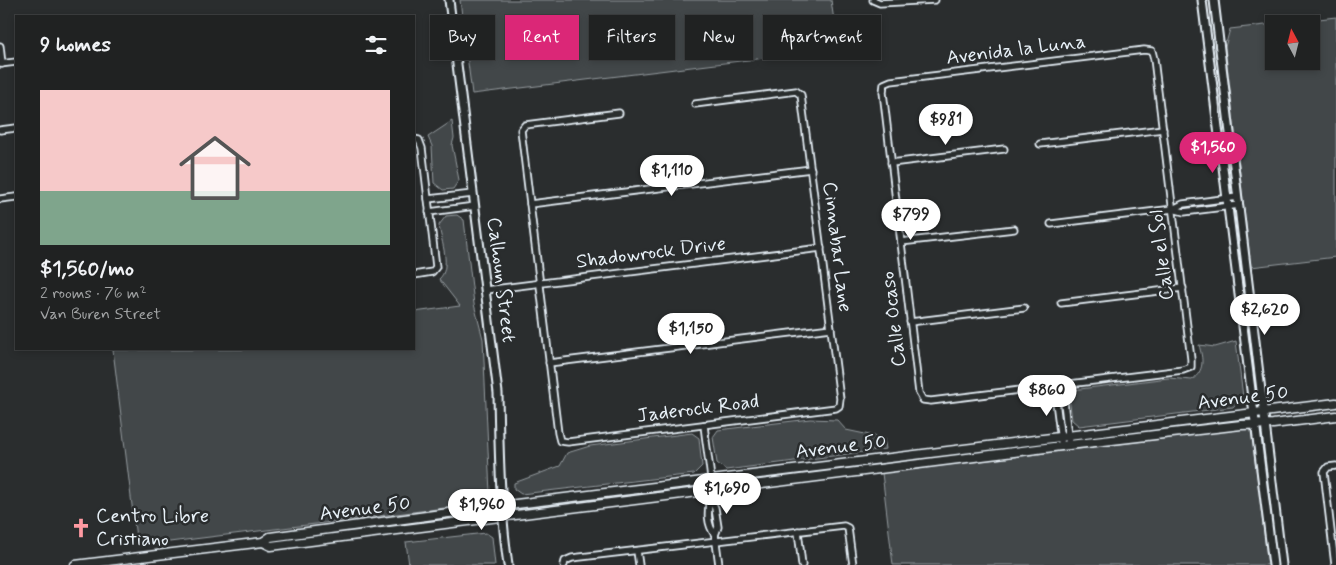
<!DOCTYPE html>
<html lang="en">
<head>
<meta charset="utf-8">
<style>
	body { margin:0; font-family:Mynerve,sans-serif; background:#2d2f2f; color:#f1f3f6; height:100vh; display:flex; flex-direction:column; font-size:19px; white-space:nowrap }
	* { box-sizing:border-box; margin:0 }
	p { font-size:16px; color:#a2a4a5 }
	.icon { flex:none; width:28px; height:28px; fill:none; stroke:currentColor; stroke-width:2; stroke-linecap:round; stroke-linejoin:round }
	.map { position:relative; flex:1; overflow:hidden }
	.details { position:absolute; left:15px; top:15px; width:400px; height:335px; display:flex; flex-direction:column; background:#202222; border-radius:0px; box-shadow:0 2px 8px #0003,0 0 0 1px #3d3f40 }
	.details>* { flex:none }
	.guide { position:absolute; left:430px; top:15px; width:475px; height:45px; display:flex; gap:10px }
	.needle { width:32px; rotate:353deg }
	.controls { position:absolute; left:1265px; top:15px; display:grid; gap:10px }
	.controls a { display:grid; place-items:center; width:55px; height:55px; border-radius:0px; background:#202222; box-shadow:0 2px 8px #0003,0 0 0 1px #3d3f40; font-size:25px }
	.price { position:absolute; translate:-50% -42px; padding:0 11px; border-radius:18px; background:#fff; color:#222; font-size:16px; line-height:32px; filter:drop-shadow(0 1px 2px #0008) }
	.price::after { content:''; position:absolute; left:50%; top:30px; width:15px; height:11px; margin-left:-8px; background:inherit; clip-path:polygon(0 0,100% 0,50% 100%) }
	.price.current { background:#db2777; color:#fff }
	ul { padding:0; list-style:none }
	li { display:grid; align-content:center; gap:10px; height:265px; padding:0 25px }
	li span { display:grid; place-items:center; height:155px; border-radius:0px; color:#555 }
	li>.icon { margin-inline-start:auto }
	span .icon { width:90px; height:90px; fill:#fffc; stroke-width:1 }
	li b { font-size:21px }
	h2 { display:flex; justify-content:space-between; align-items:center; height:60px; padding:0 25px; font-size:21px }
	.chip { padding:0 18px; border-radius:0px; background:#202222; box-shadow:0 2px 8px #0003,0 0 0 1px #3d3f40; font-size:18px; line-height:45px }
	.chip.current { background:#db2777; color:#fff }
	.map>svg:first-child { display:block }
</style>
</head>
<body>
<div class="map">
<svg width="1336" height="565" viewBox="0 0 1336 565">
	<rect width="100%" height="100%" fill="#2a2d2e"/>
	<filter id="ink" filterUnits="userSpaceOnUse"><feTurbulence type="fractalNoise" baseFrequency=".02" numOctaves="2"/><feDisplacementMap in="SourceGraphic" scale="10" xChannelSelector="R" yChannelSelector="G"/><feConvolveMatrix kernelMatrix="1 2 1 2 8 2 1 2 1" color-interpolation-filters="sRGB"/></filter>
	<g filter="url(#ink)">
		<g fill="#424648" stroke="#959ca0">
			<path d="M460,0H831L838,49L472,94Z"/>
			<path d="M1336,17V257L1251,267L1225,47L1230,29L1274,24V61H1311V24H1276Z"/>
			<path d="M452,121L454,138L452,145L459,180L453,189L443,190L434,183L432,146L428,137Z"/>
			<path d="M457,215L464,220L474,304L483,339L490,494L484,499L485,503L137,546L113,350L414,349V312L460,306L439,279C452,268 441,241 439,225L446,216Z"/>
			<path d="M1236,341L1243,397L1233,407L1079,426L1072,420L1069,396L1072,390L1168,378L1192,380C1205,370 1203,359 1199,345L1215,347Z"/>
			<path d="M810,419L837,420L846,430L884,438L886,449L726,470L717,463L713,437L718,430Z"/>
			<path d="M1251,428L1268,565H893L882,473Z"/>
			<path d="M692,433L699,438L702,466L694,474L521,494L514,489V483L560,466L567,453L590,446Z"/>
			<path d="M486,533L492,537L495,565H409L406,542Z"/>
		</g>
		<g fill="none" stroke-linecap="round" stroke-linejoin="round">
			<defs>
				<g id="minor">
					<path d="M873,0L880,3L935,0"/>
					<path d="M0,46L2,64"/>
					<path d="M1144,50L1152,51L1154,59L1191,359V367L1183,370L931,401L923,400L919,393L883,92L884,84L891,81Z"/>
					<path d="M0,64L16,62"/>
					<path d="M619,113L525,125L521,130L558,433L560,441L568,442L836,408L839,406L840,399L801,95L796,91L695,104"/>
					<path d="M0,130L16,128"/>
					<path d="M414,139L419,140L422,148L436,267L432,272L414,275"/>
					<path d="M1040,144L1163,129"/>
					<path d="M891,163L1004,149"/>
					<path d="M0,199L16,197"/>
					<path d="M428,199L473,194"/>
					<path d="M530,204L811,169"/>
					<path d="M1173,209L1184,212L1239,205"/>
					<path d="M429,212L475,206"/>
					<path d="M1051,224L1173,209L1183,204L1238,197"/>
					<path d="M901,242L1014,229"/>
					<path d="M486,290L821,248"/>
					<path d="M1061,303L1183,288"/>
					<path d="M910,322L1024,308"/>
					<path d="M549,363L831,328"/>
					<path d="M1062,385L1069,445"/>
					<path d="M1054,386L1061,441"/>
					<path d="M704,425C706,443 709,461 711,479C712,499 702,518 715,535"/>
					<path d="M710,498L715,508L718,527L715,535L719,565"/>
					<path d="M798,531L802,565"/>
					<path d="M637,551L639,565"/>
					<path d="M564,565L565,561L572,558L844,526L848,528L853,565"/>
					<path d="M1335,565L1324,472L1328,467L1336,466"/>
				</g>
				<g id="tertiary">
					<path d="M449,0L498,393C499,451 500,508 508,565"/>
					<path d="M1202,0L1273,565"/>
					<path d="M1214,0L1282,565"/>
				</g>
				<g id="secondary">
					<path d="M263,542L271,546L1069,445L1241,425L1273,424L1336,416"/>
					<path d="M75,565L263,542L270,537L516,504L1336,403"/>
				</g>
			</defs>
			<use href="#minor" stroke="#e8f1f8" stroke-width="9"/>
			<use href="#tertiary" stroke="#e8f1f8" stroke-width="11"/>
			<use href="#secondary" stroke="#e8f1f8" stroke-width="11"/>
			<use href="#minor" stroke="#2a2d2e" stroke-width="5.5"/>
			<use href="#tertiary" stroke="#2a2d2e" stroke-width="7"/>
			<use href="#secondary" stroke="#2a2d2e" stroke-width="8"/>
		</g>
	</g>
	<defs>
		<symbol id="church-bare" viewBox="-9 -9 18 18"><path d="M-1.2-6h2.4v3.5h3.3v2.4h-3.3V6h-2.4V-.1h-3.3v-2.4h3.3Z" fill="#ff9aa2" stroke="#2a2d2e" stroke-width="2.5" paint-order="stroke"/></symbol>
	</defs>
	<g fill-rule="evenodd">
		<use href="#church-bare" x="67" y="514" width="28" height="28"/>
	</g>
	<g text-anchor="middle" dominant-baseline="central" stroke-width="5" stroke-linejoin="round" paint-order="stroke">
		<g font-size="20" fill="#e8f1f8" stroke="#2a2d2e">
			<text transform="translate(1016 50) rotate(-7)">Avenida la Luna</text>
			<text transform="translate(837 247) rotate(83)">Cinnabar Lane</text>
			<text transform="translate(651 253) rotate(-7)">Shadowrock Drive</text>
			<text transform="translate(1162 255) rotate(-97)">Calle el Sol</text>
			<text transform="translate(501 280) rotate(83)">Calhoun Street</text>
			<text transform="translate(894 319) rotate(-97)">Calle Ocaso</text>
			<text transform="translate(1243 398) rotate(-7)">Avenue 50</text>
			<text transform="translate(698 409) rotate(-7)">Jaderock Road</text>
			<text transform="translate(841 447) rotate(-7)">Avenue 50</text>
			<text transform="translate(365 509) rotate(-7)">Avenue 50</text>
		</g>
		<g font-size="20" fill="#e8f1f8" stroke="#2a2d2e" text-anchor="start">
			<text x="96" y="516">Centro Libre<tspan x="96" dy="23">Cristiano</tspan></text>
		</g>
	</g>
</svg>
<div class="controls">
<a><svg class="needle" viewBox="-14 -14 28 28"><path d="M0-13l5 13h-10z" fill="#e53935"/><path d="M0 13l5-13h-10z" fill="#a2a4a5"/></svg></a>
</div>
<b class="price" style="left:946px;top:146px">$981</b>
<b class="price current" style="left:1213px;top:174px">$1,560</b>
<b class="price" style="left:672px;top:197px">$1,110</b>
<b class="price" style="left:911px;top:241px">$799</b>
<b class="price" style="left:1265px;top:336px">$2,620</b>
<b class="price" style="left:691px;top:355px">$1,150</b>
<b class="price" style="left:1047px;top:417px">$860</b>
<b class="price" style="left:727px;top:515px">$1,690</b>
<b class="price" style="left:482px;top:531px">$1,960</b>
<div class="guide">
<a class="chip">Buy</a>
<a class="chip current">Rent</a>
<a class="chip">Filters</a>
<a class="chip">New</a>
<a class="chip">Apartment</a>
</div>
<section class="details">
<h2>9 homes<svg class="icon" aria-label="filters" viewBox="0 0 24 24"><path d="M4 7h16M4 17h16"/><circle cx="9" cy="7" r="2"/><circle cx="15" cy="17" r="2"/></svg></h2>
<ul>
<li><span style="background:linear-gradient(#f6c9c9 65%,#7fa58c 0)"><svg class="icon" aria-label="home" viewBox="0 0 24 24"><path d="M3 11l9-7 9 7M6 9v11h12V9"/></svg></span><div><b>$1,560/mo</b><p>2 rooms · 76 m²</p><p>Van Buren Street</p></div></li>
</ul>
</section>
</div>
</body>
</html>
